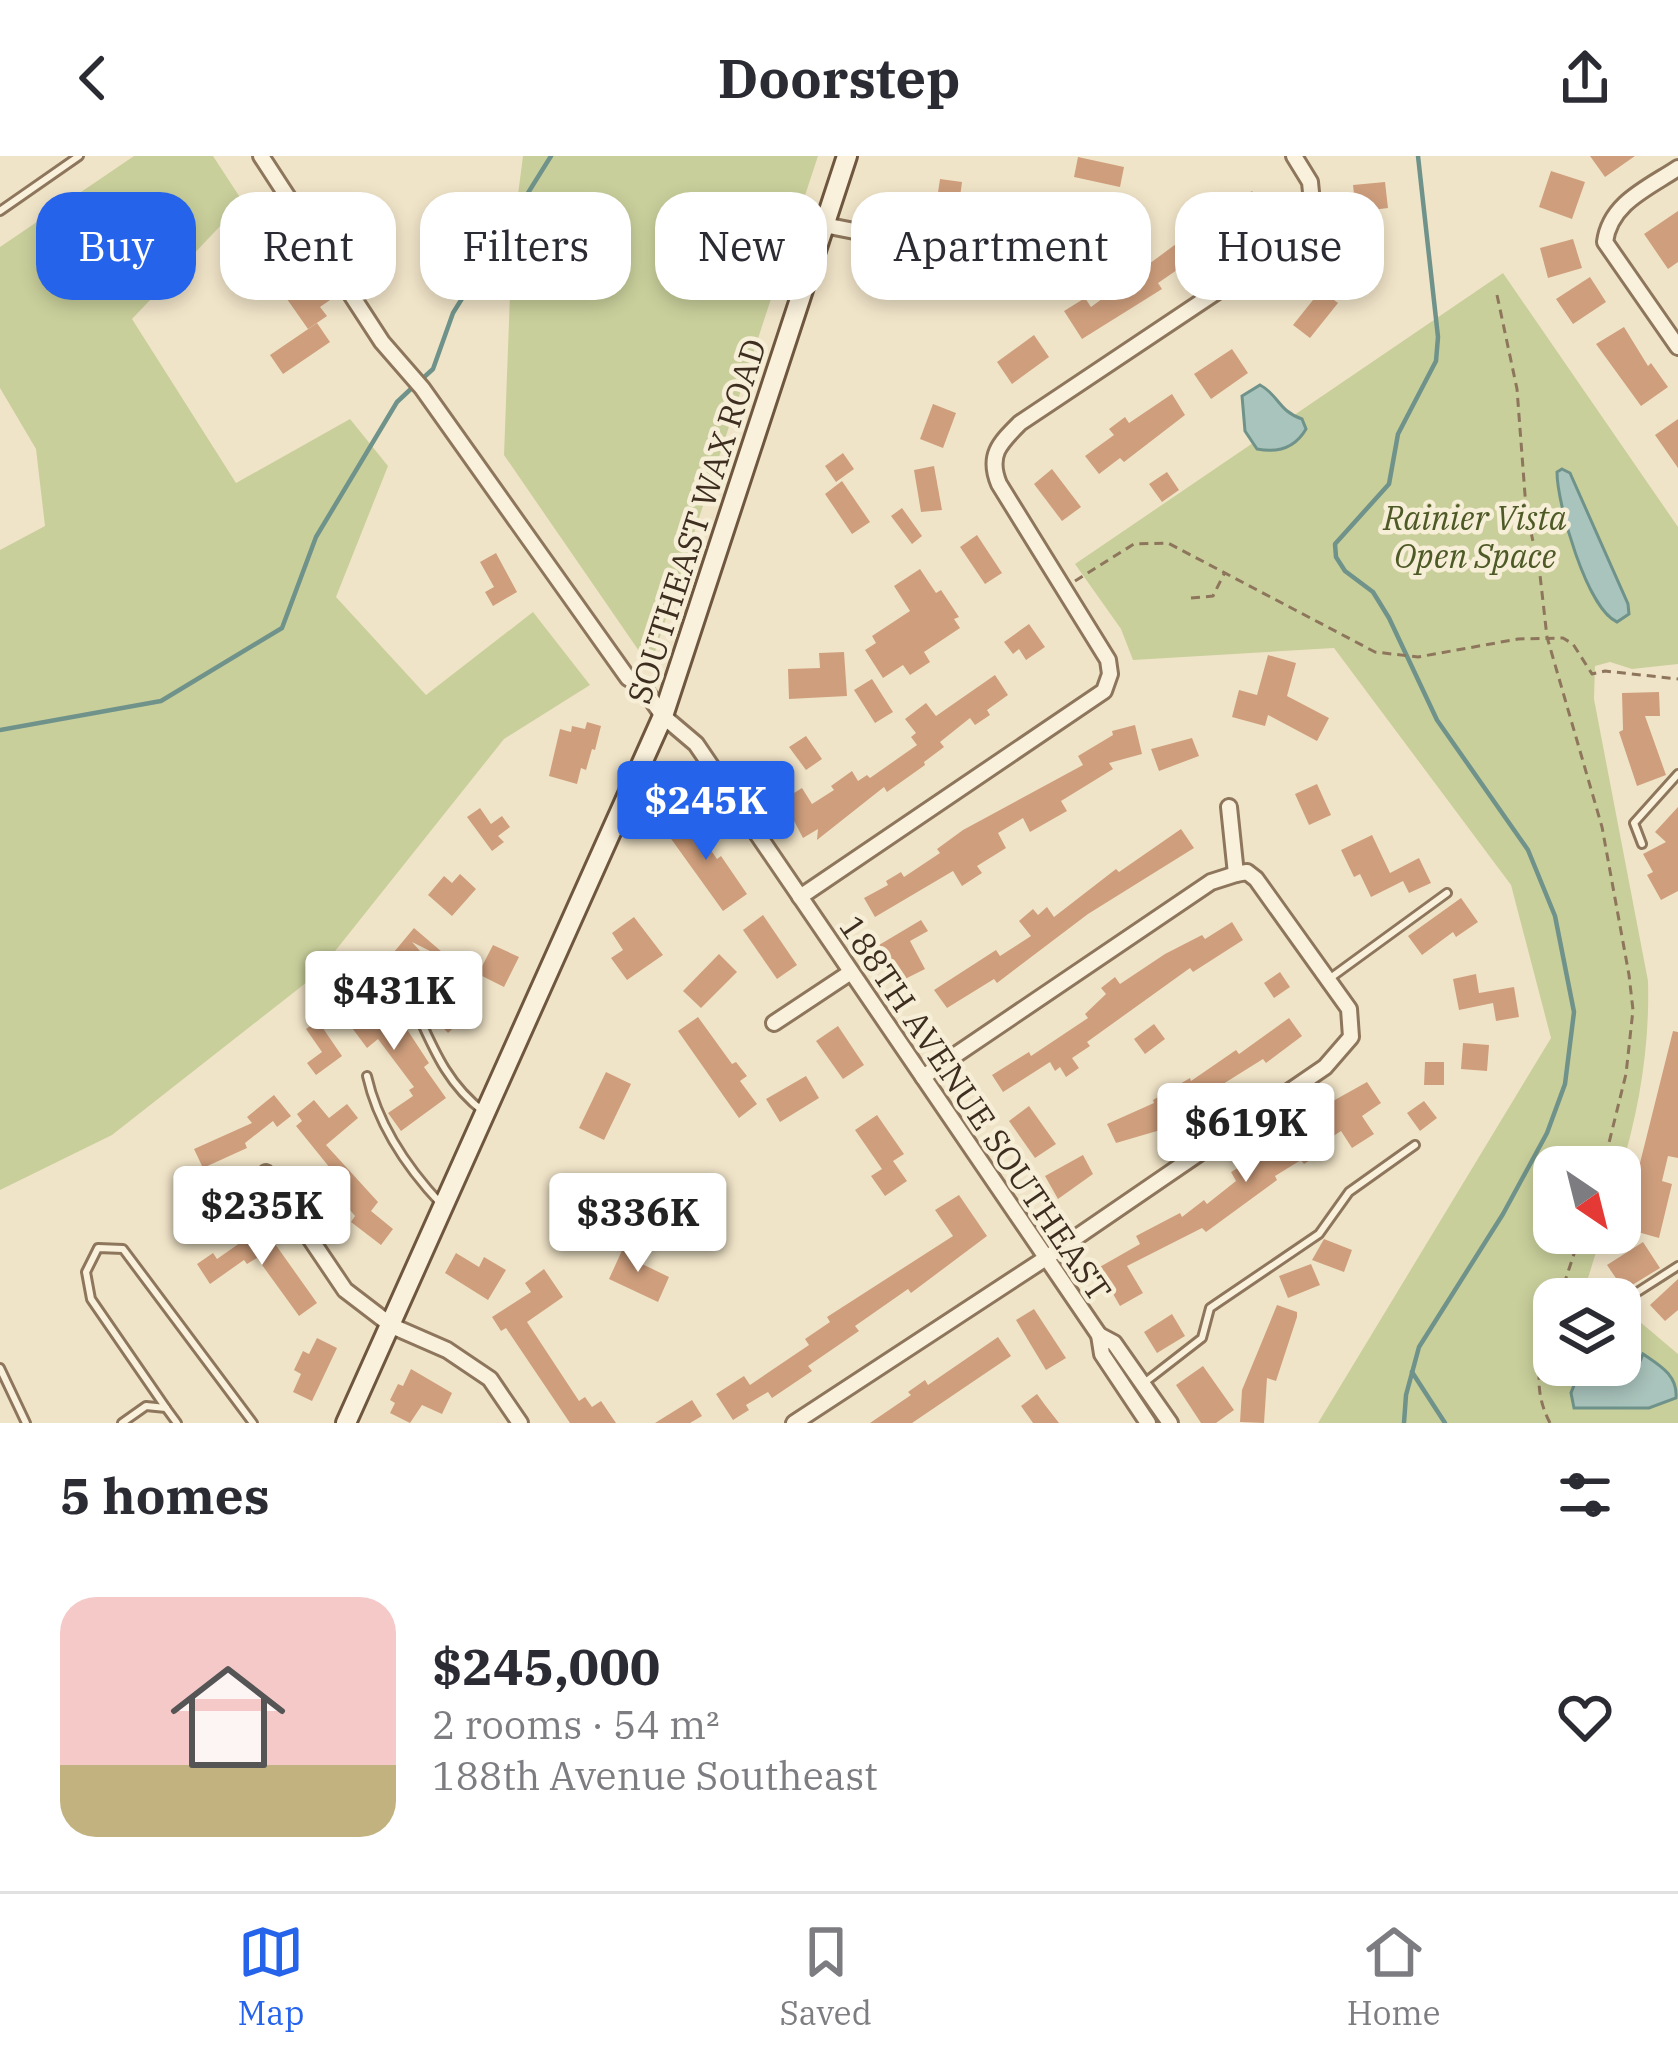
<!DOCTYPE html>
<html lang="en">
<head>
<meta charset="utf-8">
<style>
	body { margin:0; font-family:"IBM Plex Serif",serif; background:#f2f2f3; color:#2b2b33; height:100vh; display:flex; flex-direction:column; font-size:45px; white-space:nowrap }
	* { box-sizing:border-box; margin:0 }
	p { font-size:39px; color:#7c7c81 }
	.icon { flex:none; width:66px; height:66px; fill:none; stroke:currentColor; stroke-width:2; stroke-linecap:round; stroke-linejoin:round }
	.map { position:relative; height:1267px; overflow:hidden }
	.panel { display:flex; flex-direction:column; background:#fff; flex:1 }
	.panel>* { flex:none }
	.guide { position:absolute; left:36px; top:36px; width:1608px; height:108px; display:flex; gap:24px }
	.needle { width:78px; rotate:145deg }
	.controls { position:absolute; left:1533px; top:990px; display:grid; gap:24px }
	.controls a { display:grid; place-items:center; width:108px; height:108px; border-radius:24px; background:#fff; box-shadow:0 6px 18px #0003; font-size:60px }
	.price { position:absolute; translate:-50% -102px; padding:0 27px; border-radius:12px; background:#fff; color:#222; font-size:39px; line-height:78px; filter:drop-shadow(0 3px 6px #0008) }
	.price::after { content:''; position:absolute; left:50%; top:72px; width:36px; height:27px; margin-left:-18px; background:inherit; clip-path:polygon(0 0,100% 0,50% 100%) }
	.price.active { background:#2563eb; color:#fff }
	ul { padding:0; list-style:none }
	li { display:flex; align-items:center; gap:36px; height:300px; padding:0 60px }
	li+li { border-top:3px solid #e1e1e2 }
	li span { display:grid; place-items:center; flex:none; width:336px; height:240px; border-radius:36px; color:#555 }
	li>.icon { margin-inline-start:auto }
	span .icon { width:144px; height:144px; fill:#fffc; stroke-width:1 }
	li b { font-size:51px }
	h2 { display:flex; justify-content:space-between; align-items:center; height:144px; padding:0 60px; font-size:51px }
	.tag { padding:0 42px; border-radius:36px; background:#fff; box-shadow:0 6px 18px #0003; font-size:42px; line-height:108px }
	.tag.active { background:#2563eb; color:#fff }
	header { display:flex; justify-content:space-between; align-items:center; height:156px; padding:0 60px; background:#fff; font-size:54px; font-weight:800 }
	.tabs { display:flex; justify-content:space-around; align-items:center; height:168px; border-top:3px solid #e1e1e2; background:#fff; font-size:33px; color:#7c7c81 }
	.tabs a { display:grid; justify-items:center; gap:6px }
	.tabs .active { color:#2563eb }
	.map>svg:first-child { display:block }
</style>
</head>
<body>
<header><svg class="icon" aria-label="back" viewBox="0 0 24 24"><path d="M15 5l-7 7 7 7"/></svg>Doorstep<svg class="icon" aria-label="share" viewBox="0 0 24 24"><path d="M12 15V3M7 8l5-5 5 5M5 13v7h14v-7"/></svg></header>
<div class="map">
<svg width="1678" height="1267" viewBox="0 0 1678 1267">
	<rect width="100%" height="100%" fill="#f0e4c8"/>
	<g fill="#c9cf9b">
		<path d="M134,0H213L243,46L132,163L236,327L350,263L388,310L336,441L426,539L533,456L590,529L504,583L316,819L112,979L0,1034V394L45,370L36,293L0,232V91Z"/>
		<path d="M523,0H818L650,511L504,299L512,85Z"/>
		<path d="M1503,117L1678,371V508L1632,513L1610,506L1595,510L1594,543L1648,825C1650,890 1639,955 1620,1017V1011H1554V1077H1602L1588,1122L1612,1143H1554V1209H1620V1149L1678,1198V1267H1318L1551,882L1511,729L1334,492L1133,504L1121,473L1075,408Z"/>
	</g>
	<g fill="#a9c4bc" stroke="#6f938a" stroke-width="3">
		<path d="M1260,229C1278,238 1278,255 1302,263L1306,273C1295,292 1277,297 1257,293L1245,275L1242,240Z"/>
		<path d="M1562,313L1570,317L1628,448L1629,458L1617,466C1587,453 1557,348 1557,316Z"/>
		<path d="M1643,1198C1659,1209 1678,1219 1676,1242L1649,1252H1574L1571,1237L1582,1209H1613L1622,1215L1637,1213Z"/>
	</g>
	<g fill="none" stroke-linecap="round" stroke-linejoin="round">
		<g stroke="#6f938a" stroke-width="4.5">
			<path d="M422,223L433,213L453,157L551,0"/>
			<path d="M0,574L161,545L282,472L316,381L397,246L414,230"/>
			<path d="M1412,1216L1445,1267"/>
			<path d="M1404,1267L1406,1239L1419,1191L1503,1058L1547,977L1565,928L1574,856L1555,760L1528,694L1437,564L1389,462L1373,436L1345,415L1336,401L1335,388L1389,328L1398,278L1436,205L1438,181L1418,0"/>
		</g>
	</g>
	<g fill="#cf9f7d">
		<path d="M1590,0H1635L1605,21Z"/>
		<path d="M1078,1L1124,11L1120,31L1074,21Z"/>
		<path d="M1551,15L1585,26L1572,63L1539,51Z"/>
		<path d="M940,23L962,26L955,80L932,77Z"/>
		<path d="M1385,26L1388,52L1356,56L1353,29Z"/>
		<path d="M1252,35L1266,54L1221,87L1207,68Z"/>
		<path d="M1678,55V106L1668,113L1644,78Z"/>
		<path d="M1573,83L1582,112L1548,122L1540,92Z"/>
		<path d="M1180,85L1193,103L1158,127L1162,133L1082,183L1064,155L1085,142L1091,151Z"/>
		<path d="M304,106L330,144L320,151L327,160L308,173L275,126Z"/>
		<path d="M1590,121L1606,146L1573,168L1556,143Z"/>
		<path d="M1321,134L1338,147L1310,182L1293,169Z"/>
		<path d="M317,167L330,186L283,218L270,199Z"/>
		<path d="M1624,171L1648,210L1651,207L1668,231L1641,250L1596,188Z"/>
		<path d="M1034,179L1049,201L1012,228L997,206Z"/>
		<path d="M1232,193L1248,217L1211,243L1194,218Z"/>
		<path d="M1172,238L1185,259L1124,306L1120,302L1099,318L1085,300L1114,279L1109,273L1125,261L1129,267Z"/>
		<path d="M933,248L956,257L943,292L920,283Z"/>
		<path d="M1678,263V312L1655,279Z"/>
		<path d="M843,297L854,313L836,326L825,310Z"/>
		<path d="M934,310L942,354L921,356L914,314Z"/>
		<path d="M1052,313L1081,351L1062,365L1034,328Z"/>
		<path d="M1167,316L1179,334L1162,346L1149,328Z"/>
		<path d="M842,325L870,366L852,378L825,338Z"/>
		<path d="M902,352L922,380L912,388L891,360Z"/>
		<path d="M977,379L1002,417L985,428L960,391Z"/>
		<path d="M496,397L517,436L493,450L485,436L494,431L480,406Z"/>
		<path d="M920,413L936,437L941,434L959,461L954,463L960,472L924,496L930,506L910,519L903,509L883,522L865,494L876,487L872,480L910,455L894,430Z"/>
		<path d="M1029,468L1045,491L1026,504L1019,493L1013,498L1004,486Z"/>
		<path d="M844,496L847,540L789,543L788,513L820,512L819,497Z"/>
		<path d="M1268,499L1296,507L1287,540L1329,562L1317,585L1268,559L1265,570L1232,561L1239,534L1257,539Z"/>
		<path d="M995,519L1008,539L987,554L990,559L975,569L970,562L940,586L944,591L924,606L925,609L887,636L884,631L817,684L818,673L803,682L783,644L802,632L812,648L834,634L831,630L852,615L858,625L867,619L870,622L917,589L911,581L916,577L905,563L926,547L936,560Z"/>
		<path d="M872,523L893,556L875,567L854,534Z"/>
		<path d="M1659,536L1660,560H1645L1666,619L1637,630L1619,576L1623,574L1622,537Z"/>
		<path d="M587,566L601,570L595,594L592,593L586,614L581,612L577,628L549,620L560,573L571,576L572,570L585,573Z"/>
		<path d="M1135,569L1142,598L1109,607L1113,613L1061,645L1067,655L1030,676L1023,662L998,677L1006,692L977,710L982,717L962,730L953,715L875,761L864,742L888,729L886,725L901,716L904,721L940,697L937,693L963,674L1083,609L1078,600L1113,579L1112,575Z"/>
		<path d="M806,580L822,603L806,614L789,591Z"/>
		<path d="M1192,582L1199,600L1159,615L1151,593Z"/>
		<path d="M1317,628L1331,659L1309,669L1295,638Z"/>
		<path d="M1678,651V735L1661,744L1647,719L1653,716L1643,698L1666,686L1655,676Z"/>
		<path d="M480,652L491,668L502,660L510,671L498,680L504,686L492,695L467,661Z"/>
		<path d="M686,658L717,703L721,700L747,738L723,755L664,673Z"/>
		<path d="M1181,673L1194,692L1088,758L997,827L994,823L947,852L934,834L996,794L1000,800L1031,780L1019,765L1033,753L1038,759L1047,751L1054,761L1116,713L1119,716Z"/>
		<path d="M1372,679L1390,717L1419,702L1431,727L1409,737L1403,725L1371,741L1360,718L1354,721L1341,694Z"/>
		<path d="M460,718L476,733L452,760L428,739L444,720L452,727Z"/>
		<path d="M1461,742L1478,766L1456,781L1453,776L1422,799L1408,780Z"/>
		<path d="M763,759L797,809L777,823L743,774Z"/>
		<path d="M634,761L663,799L627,824L611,802L623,794L612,777Z"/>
		<path d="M921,764L928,775L910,785L925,813L905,823L893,803L888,806L879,789Z"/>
		<path d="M1232,766L1243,784L1193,816L1190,812L1087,886L1090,890L1072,902L1079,912L1066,921L1060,911L1055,915L1050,906L1003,936L992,919L1029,896L1031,900L1088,862L1085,858L1106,838L1101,832L1115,821L1120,828L1165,798L1202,779L1205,783Z"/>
		<path d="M414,772L442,796L440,800L412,786L420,795L398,820L384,808Z"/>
		<path d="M493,789L519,801L504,831L478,818Z"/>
		<path d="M719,798L737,816L701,852L683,835Z"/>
		<path d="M1280,816L1290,831L1274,842L1264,827Z"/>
		<path d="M1476,818L1479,837L1514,831L1519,861L1496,865L1493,847L1459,854L1453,823Z"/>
		<path d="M359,831L377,855L389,846L429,907L424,911L446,942L401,975L388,957L413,940L409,934L414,931L378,883L367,892L335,849Z"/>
		<path d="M459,837L474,852L448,877L434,862Z"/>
		<path d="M698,861L732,908L736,906L747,920L740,925L757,948L739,962L678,875Z"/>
		<path d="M1289,862L1302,880L1266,907L1263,903L1183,953L1185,957L1157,975L1116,987L1107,968L1154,947L1153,944L1190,922L1191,925L1236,894L1239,898Z"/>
		<path d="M318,865L342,900L316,919L307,907L322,896L306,873Z"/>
		<path d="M1154,868L1165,883L1145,898L1134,883Z"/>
		<path d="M838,870L864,909L843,923L816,885Z"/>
		<path d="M1673,875L1678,876V1002L1668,1000L1662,1025L1672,1028L1659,1082L1620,1071V1063L1626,1041L1631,1043Z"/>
		<path d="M1463,887L1489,889L1487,915L1461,913Z"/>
		<path d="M1425,906H1444V929H1424Z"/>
		<path d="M606,916L631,928L604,984L579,972Z"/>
		<path d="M806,920L819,942L780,966L766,943Z"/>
		<path d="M1367,926L1381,947L1362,960L1374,978L1352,992L1341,975L1312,994L1316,1000L1304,1008L1301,1004L1275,1020L1277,1024L1206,1076L1202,1072L1127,1110L1143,1137L1120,1150L1098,1112L1140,1088L1136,1080L1180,1057L1182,1061L1204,1044L1207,1048L1236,1025L1231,1016L1329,958L1324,950Z"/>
		<path d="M274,939L291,960L277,971L273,965L245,987L247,992L203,1012L194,993L252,967L247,961Z"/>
		<path d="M314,944L329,962L347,948L358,962L326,989L378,1046L371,1055L393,1073L381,1089L351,1066L355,1060L321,1019L330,1012L296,970L302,965L297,958Z"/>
		<path d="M1424,945L1437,962L1420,975L1407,957Z"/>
		<path d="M1029,950L1056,988L1035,1002L1009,965Z"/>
		<path d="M877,959L904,998L893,1005L907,1025L885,1040L871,1020L882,1013L855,974Z"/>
		<path d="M1083,999L1093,1018L1058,1043L1045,1020Z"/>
		<path d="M214,1030L226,1072L204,1078L192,1036Z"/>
		<path d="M959,1039L987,1080L911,1137L908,1133L855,1170L859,1175L808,1210L812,1215L772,1242L768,1236L746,1249L749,1254L733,1264L716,1238L744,1220L750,1229L809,1189L805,1183L830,1166L827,1161L953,1080L935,1054Z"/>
		<path d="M263,1071L317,1147L299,1160L257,1102L247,1108L244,1104L210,1128L197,1108L213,1097L217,1103Z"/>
		<path d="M1324,1083L1352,1094L1344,1116L1312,1104Z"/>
		<path d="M1643,1086L1660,1112L1624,1134L1607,1109Z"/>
		<path d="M625,1088L644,1097L640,1107L669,1121L658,1146L609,1123Z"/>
		<path d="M456,1097L479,1111L484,1101L506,1114L488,1144L445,1117Z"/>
		<path d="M1311,1108L1320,1129L1288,1142L1279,1120Z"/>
		<path d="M544,1113L563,1141L527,1166L579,1245L585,1241L592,1251L601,1245L616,1267H570L506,1172L501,1175L492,1161L531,1136L525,1127Z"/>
		<path d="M1678,1123V1154L1665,1165L1650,1149Z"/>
		<path d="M1277,1149L1297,1156V1161L1276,1225L1267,1222L1264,1267L1240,1266L1242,1234Z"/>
		<path d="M1034,1153L1066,1202L1046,1214L1016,1164Z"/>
		<path d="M1172,1158L1185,1180L1157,1197L1144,1176Z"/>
		<path d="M998,1181L1011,1200L971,1227L912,1267H870L911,1239L908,1236L925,1224L928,1229Z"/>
		<path d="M317,1182L337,1192L312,1245L293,1236L301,1218L294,1214L303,1195L309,1198Z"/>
		<path d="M1203,1210L1234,1254L1216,1267H1201L1176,1229Z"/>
		<path d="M411,1213L452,1237L442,1258L422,1249L410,1267L390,1257L395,1247L390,1244L398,1228L403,1230Z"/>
		<path d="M1037,1238L1045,1249L1059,1267H1033L1021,1250Z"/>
		<path d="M692,1244L702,1260L690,1267H655Z"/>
	</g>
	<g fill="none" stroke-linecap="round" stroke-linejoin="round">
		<defs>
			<g id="lane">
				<path d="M0,55L79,0"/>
				<path d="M1642,688L1634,667L1678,618"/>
				<path d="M1329,823L1447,737"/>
				<path d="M419,861C436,899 450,930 484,956"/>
				<path d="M367,920C378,969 408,1013 442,1049"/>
				<path d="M1620,1152L1625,1144L1678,1110"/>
				<path d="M1620,1155L1622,1167"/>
				<path d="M0,1212L26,1267"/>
				<path d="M1144,1227L1202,1182L1210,1152L1319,1078L1349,1036L1415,989"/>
				<path d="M166,1252L91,1143L86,1116L98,1092L123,1093L253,1267"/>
				<path d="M122,1267L146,1250L166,1252L177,1267"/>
			</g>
			<g id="street">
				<path d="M261,0L382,186L422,232L628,522L643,531L663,560L696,588L1099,1179"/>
				<path d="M1678,12C1648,32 1610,47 1605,86L1678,191"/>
				<path d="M824,69L956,95L1000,77"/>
				<path d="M800,741L1104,535L1110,518L1108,504L999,328C987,299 1000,287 1020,267L1294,84L1313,57L1310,26L1294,0"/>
				<path d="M774,867L851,816"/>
				<path d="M923,921L1211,726L1236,718"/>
				<path d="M266,1017L345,1134L392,1170L447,1194L490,1223L520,1267"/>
				<path d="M794,1267L1046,1102L1325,911L1351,881L1349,853L1256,723L1247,716L1236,718L1229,651"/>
				<path d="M1148,1267L1102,1198L1099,1179L1114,1187L1170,1267"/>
			</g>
			<path id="secondary" d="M346,1267L663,560L847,0"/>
		</defs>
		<use href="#lane" stroke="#8d765c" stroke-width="12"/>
		<use href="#street" stroke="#8d765c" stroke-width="20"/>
		<use href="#secondary" stroke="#6f573f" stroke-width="24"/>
		<g stroke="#8d765c" stroke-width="3" stroke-dasharray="9 6" stroke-linecap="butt">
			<path d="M1497,139L1517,233L1526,352L1540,419L1547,481L1602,671L1629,819L1633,854L1626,918L1603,1011"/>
			<path d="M1075,425L1134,388L1168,387L1375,496L1418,501L1518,483L1563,482L1573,488L1592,518L1605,515L1678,523"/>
			<path d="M1191,442L1213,440L1225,416"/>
			<path d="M1559,1143L1581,1077"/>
			<path d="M1550,1267C1530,1229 1541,1197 1554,1159"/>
		</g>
		<use href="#lane" stroke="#faf1dc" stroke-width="6"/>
		<use href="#street" stroke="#faf1dc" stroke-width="14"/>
		<use href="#secondary" stroke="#faf1dc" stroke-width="18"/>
	</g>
	<g text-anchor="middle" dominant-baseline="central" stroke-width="9" stroke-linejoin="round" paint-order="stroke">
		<g font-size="33" font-style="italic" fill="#4d5a26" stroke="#f7eed8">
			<text x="1475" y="361">Rainier Vista<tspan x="1475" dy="38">Open Space</tspan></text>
		</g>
		<g font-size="33" fill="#3d2e20" stroke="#f7eed8">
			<text transform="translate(696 365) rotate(-72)">SOUTHEAST WAX ROAD</text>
			<text transform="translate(976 952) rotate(56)">188TH AVENUE SOUTHEAST</text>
		</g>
	</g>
</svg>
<div class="controls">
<a><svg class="needle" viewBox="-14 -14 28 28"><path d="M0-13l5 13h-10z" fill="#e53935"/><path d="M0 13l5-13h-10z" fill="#7c7c81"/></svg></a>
<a><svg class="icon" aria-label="layers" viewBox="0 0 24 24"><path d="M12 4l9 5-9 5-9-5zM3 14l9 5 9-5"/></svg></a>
</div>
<b class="price active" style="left:706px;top:707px">$245K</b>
<b class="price" style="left:394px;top:897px">$431K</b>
<b class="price" style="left:1246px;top:1029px">$619K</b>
<b class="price" style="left:262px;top:1112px">$235K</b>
<b class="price" style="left:638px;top:1119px">$336K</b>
<div class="guide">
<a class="tag active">Buy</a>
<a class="tag">Rent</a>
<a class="tag">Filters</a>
<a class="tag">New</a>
<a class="tag">Apartment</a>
<a class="tag">House</a>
</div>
</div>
<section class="panel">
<h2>5 homes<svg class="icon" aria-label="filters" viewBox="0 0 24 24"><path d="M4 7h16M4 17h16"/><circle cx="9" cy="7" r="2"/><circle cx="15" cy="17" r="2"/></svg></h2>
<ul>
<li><span style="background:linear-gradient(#f6c9c9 70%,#c2b280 0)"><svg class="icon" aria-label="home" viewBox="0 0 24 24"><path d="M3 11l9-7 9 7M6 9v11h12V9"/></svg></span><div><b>$245,000</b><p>2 rooms · 54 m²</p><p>188th Avenue Southeast</p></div><svg class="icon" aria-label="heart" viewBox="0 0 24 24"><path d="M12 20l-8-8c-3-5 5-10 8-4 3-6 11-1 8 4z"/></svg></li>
</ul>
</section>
<nav class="tabs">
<a class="active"><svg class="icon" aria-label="map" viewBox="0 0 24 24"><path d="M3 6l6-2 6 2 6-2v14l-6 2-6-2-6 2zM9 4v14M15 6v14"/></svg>Map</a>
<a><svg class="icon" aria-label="saved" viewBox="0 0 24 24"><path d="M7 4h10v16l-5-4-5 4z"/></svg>Saved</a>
<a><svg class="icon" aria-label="home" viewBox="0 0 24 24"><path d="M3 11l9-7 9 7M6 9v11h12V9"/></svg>Home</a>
</nav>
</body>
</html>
